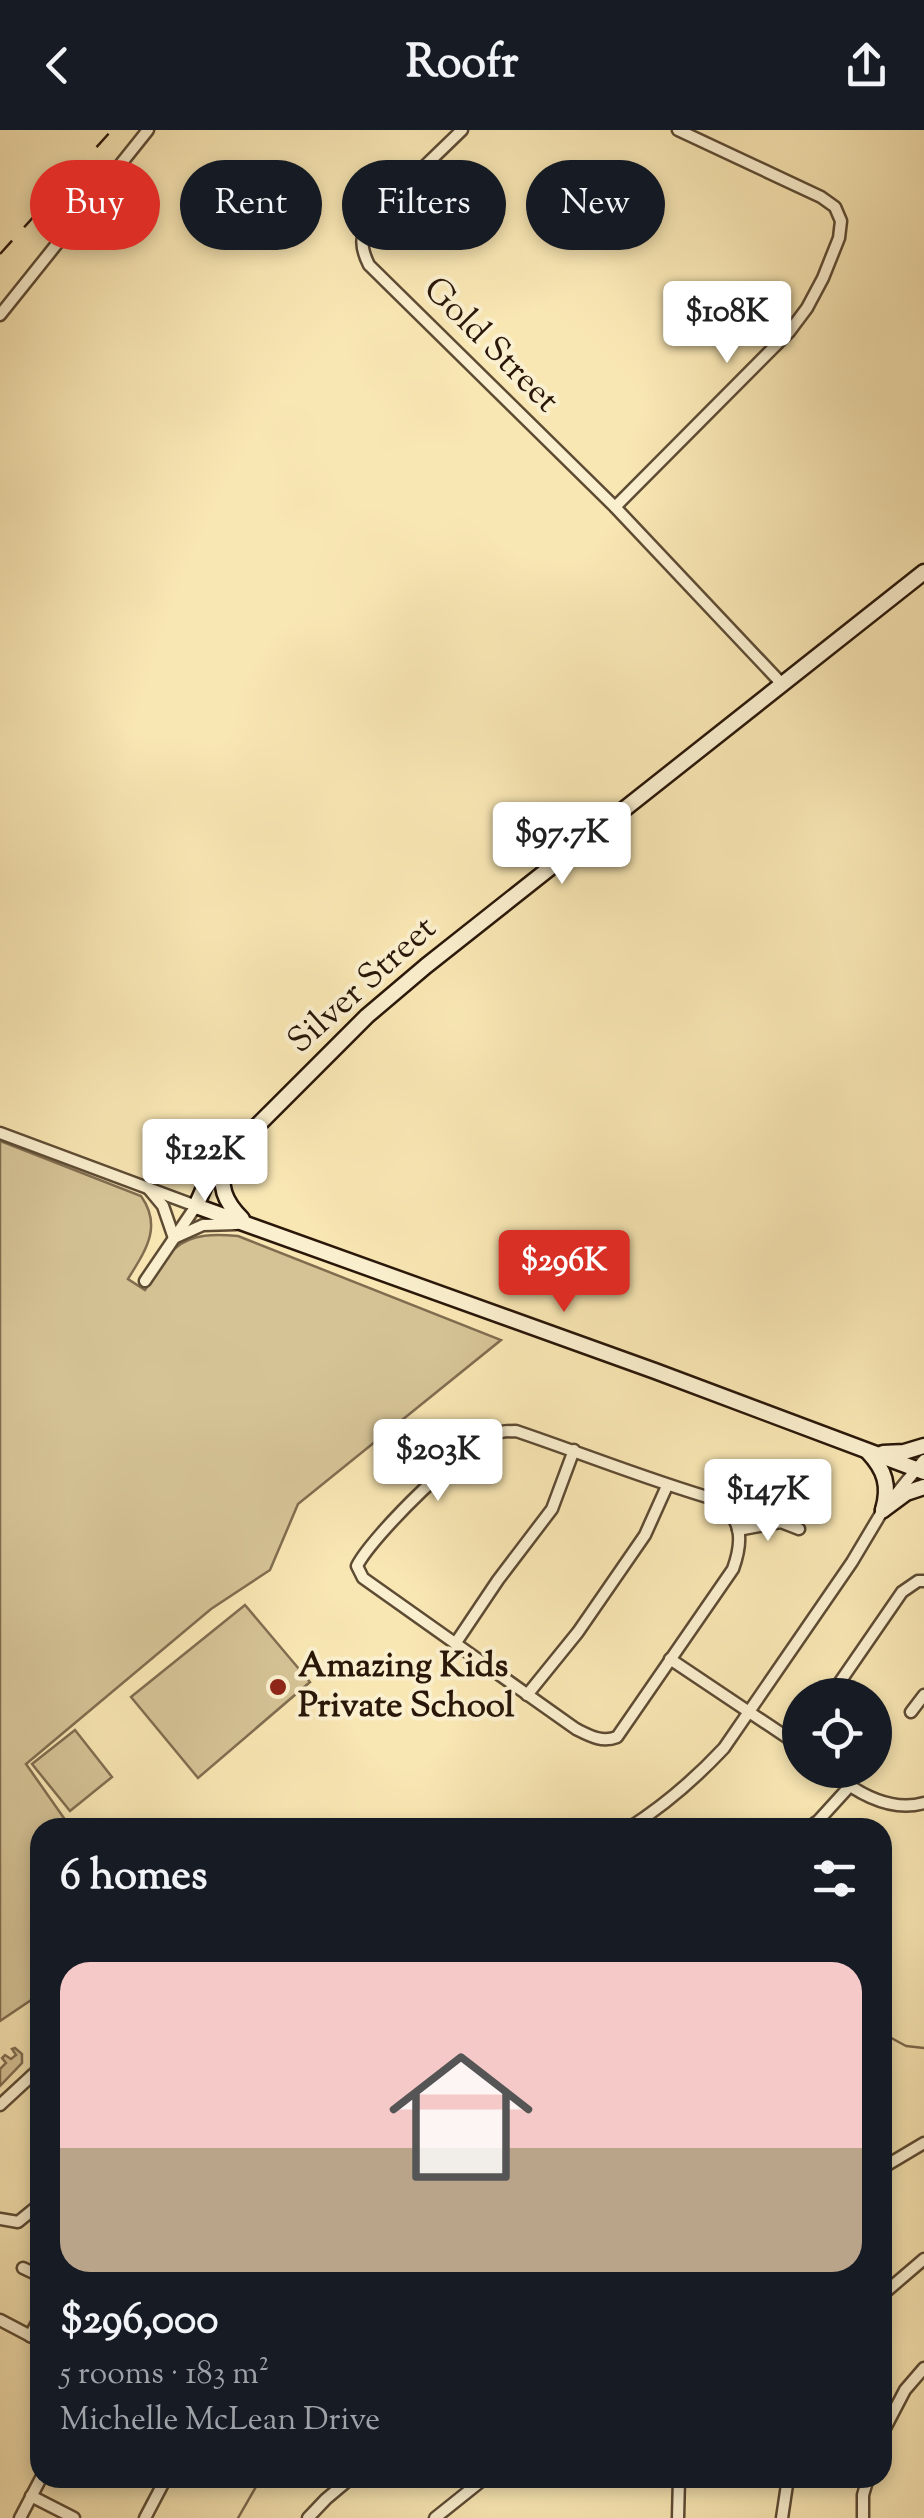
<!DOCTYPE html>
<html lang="en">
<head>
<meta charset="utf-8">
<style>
	body { margin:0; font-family:"Sorts Mill Goudy",serif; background:#20242c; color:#f1f3f6; height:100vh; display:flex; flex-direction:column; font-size:38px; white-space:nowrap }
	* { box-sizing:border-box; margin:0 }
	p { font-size:32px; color:#9ea1a6 }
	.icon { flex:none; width:55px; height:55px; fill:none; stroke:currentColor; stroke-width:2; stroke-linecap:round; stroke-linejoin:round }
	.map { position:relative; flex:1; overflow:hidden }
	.panel { position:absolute; left:30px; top:1688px; width:862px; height:670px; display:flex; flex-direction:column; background:#171b24; border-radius:30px; box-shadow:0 5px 15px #0003 }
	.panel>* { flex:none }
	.guide { position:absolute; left:30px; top:30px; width:865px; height:90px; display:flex; gap:20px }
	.controls { position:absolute; left:782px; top:1548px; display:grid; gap:20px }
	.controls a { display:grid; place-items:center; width:110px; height:110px; border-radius:50%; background:#171b24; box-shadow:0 5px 15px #0003; font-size:50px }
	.price { position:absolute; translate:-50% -85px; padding:0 22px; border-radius:10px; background:#fff; color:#222; font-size:32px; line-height:65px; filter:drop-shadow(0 2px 5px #0008) }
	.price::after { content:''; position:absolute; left:50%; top:60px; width:30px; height:22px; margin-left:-15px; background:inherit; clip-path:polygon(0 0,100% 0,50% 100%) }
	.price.on { background:#d93025; color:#fff }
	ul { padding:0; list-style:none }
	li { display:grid; align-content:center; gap:20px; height:530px; padding:0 30px }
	li span { display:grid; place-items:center; height:310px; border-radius:30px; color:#555 }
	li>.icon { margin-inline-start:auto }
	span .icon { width:180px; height:180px; fill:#fffc; stroke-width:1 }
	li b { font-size:42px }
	h2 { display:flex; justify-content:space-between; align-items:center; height:120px; padding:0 30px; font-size:42px }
	.pill { padding:0 35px; border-radius:45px; background:#171b24; box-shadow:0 5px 15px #0003; font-size:35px; line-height:90px }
	.pill.on { background:#d93025; color:#fff }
	header { display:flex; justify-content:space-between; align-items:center; height:130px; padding:0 30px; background:#171b24; font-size:45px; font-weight:700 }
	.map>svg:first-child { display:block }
</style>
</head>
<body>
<header><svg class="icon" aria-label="back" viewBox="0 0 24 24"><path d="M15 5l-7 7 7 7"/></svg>Roofr<svg class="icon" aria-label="share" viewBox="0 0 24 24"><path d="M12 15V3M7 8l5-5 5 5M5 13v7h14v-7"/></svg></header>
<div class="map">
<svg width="924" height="2388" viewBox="0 0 924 2388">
	<rect width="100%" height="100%" fill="#f8e6b3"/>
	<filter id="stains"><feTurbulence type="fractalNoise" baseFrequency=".002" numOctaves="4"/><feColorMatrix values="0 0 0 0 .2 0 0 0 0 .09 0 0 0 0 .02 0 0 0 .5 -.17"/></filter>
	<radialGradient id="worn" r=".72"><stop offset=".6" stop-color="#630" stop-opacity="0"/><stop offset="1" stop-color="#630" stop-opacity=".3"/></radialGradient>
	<g fill="#d5c396" stroke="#806d50" stroke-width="2.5">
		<path d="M0,1011L141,1066C163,1097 145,1121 128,1149L145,1160C154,1148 162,1130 174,1119C192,1103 216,1104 238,1106L501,1210L298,1374L270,1440L211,1479L26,1634L66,1691H59L53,1697L40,1698V1738L32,1744L40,1758V1864L0,1891Z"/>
		<path d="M245,1475L310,1552L198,1648L131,1567Z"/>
		<path d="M75,1600L112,1647L70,1681L32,1634Z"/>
		<path d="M15,1918L22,1924V1933L0,1956V1939L6,1933L2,1928L5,1925L11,1929L16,1925L12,1919Z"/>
	</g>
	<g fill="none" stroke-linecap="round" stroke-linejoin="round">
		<g stroke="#7c694c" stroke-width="2.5">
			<path d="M882,1903L906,1916L924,1918"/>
			<path d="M238,2388L261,2348"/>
		</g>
		<defs>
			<g id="street">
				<path d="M462,0L370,89C360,106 360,117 369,135L615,377L782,554"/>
				<path d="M0,185L148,0"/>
				<path d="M615,377L789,202L807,178L823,148L839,108L841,91L835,77L821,67L678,0"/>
				<path d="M0,1003L196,1076L145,1151"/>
				<path d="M148,1058L163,1076L174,1108L203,1095L236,1094"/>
				<path d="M516,1301C584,1324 648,1350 717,1370C743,1390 743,1411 733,1439L617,1607C602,1613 590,1606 576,1599L363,1448L357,1436C371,1407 469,1309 501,1302C506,1301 511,1301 516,1301Z"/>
				<path d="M738,1400L781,1392L799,1399"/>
				<path d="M455,1514L498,1450L552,1379L574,1320"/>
				<path d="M670,1529L800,1616"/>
				<path d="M527,1565L578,1502L645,1405L667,1356"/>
				<path d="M831,1565L902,1462L918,1451H924"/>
				<path d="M911,1582L924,1565"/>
				<path d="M829,1640C855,1662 889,1683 924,1673"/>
				<path d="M629,1698C665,1675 695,1649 724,1618L852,1432L883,1380L924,1330"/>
				<path d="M808,1698L818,1691L849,1657"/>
				<path d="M0,1975L40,1938"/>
				<path d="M882,2038L924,2013"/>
				<path d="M0,2089L18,2092L40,2074"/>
				<path d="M23,2138L40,2146"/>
				<path d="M882,2165L924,2129"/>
				<path d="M0,2190L40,2211"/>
				<path d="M30,2206L40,2187"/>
				<path d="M882,2304L905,2260L924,2238"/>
				<path d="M31,2366L74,2388"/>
				<path d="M20,2388L41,2348"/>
				<path d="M145,2388L166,2348"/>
				<path d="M308,2388L326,2369L351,2348"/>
				<path d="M435,2388L485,2348"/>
				<path d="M678,2388L679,2348"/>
				<path d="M782,2388L788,2348"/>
				<path d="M863,2388V2365L868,2348"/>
			</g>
			<g id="secondary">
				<path d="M924,442L426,836L367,886L243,1010L207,1051L196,1076L655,1241L924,1342"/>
				<path d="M227,1033C217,1055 225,1072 242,1089"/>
				<path d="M868,1322C885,1340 890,1356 883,1380"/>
				<path d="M883,1323L904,1322L924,1316"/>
				<path d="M883,1380L906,1363L924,1357"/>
			</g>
		</defs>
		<use href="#street" stroke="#5e4b34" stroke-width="15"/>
		<use href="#secondary" stroke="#2a1709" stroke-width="19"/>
		<use href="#street" stroke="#faefce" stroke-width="10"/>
		<use href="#secondary" stroke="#faefce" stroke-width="14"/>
		<path stroke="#2a1709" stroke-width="2.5" stroke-dasharray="18 18" stroke-linecap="butt" d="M0,124L112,0"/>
	</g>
	<circle fill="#8f2418" stroke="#faefce" stroke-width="4" cx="278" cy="1557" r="10"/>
	<g text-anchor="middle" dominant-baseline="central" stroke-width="8" stroke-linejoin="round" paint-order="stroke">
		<g font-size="35" fill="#2a1709" stroke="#faefce">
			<text transform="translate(490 216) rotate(45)">Gold Street</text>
			<text transform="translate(363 856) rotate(-42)">Silver Street</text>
		</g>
		<g font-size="35" font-weight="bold" fill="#2a1709" stroke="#faefce" text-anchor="start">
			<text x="298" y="1537">Amazing Kids<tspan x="298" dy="40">Private School</tspan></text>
		</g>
	</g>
	<rect width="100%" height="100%" filter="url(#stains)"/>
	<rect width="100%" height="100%" fill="url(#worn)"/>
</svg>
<div class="controls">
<a><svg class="icon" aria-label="locate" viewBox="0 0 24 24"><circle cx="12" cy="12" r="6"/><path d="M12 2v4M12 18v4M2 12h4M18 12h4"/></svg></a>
</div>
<b class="price" style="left:727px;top:236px">$108K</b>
<b class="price" style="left:562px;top:757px">$97.7K</b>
<b class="price" style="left:205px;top:1074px">$122K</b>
<b class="price on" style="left:564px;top:1185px">$296K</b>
<b class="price" style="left:438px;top:1374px">$203K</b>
<b class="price" style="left:768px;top:1414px">$147K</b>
<div class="guide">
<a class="pill on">Buy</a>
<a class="pill">Rent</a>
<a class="pill">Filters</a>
<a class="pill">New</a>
</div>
<section class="panel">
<h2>6 homes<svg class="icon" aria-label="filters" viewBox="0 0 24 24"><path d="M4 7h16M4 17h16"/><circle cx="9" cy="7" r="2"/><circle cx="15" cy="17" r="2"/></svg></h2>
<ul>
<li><span style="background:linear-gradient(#f6c9c9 60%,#b9a48a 0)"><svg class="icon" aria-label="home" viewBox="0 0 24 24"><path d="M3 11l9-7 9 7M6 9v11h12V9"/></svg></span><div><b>$296,000</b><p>5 rooms · 183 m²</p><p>Michelle McLean Drive</p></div></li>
</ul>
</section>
</div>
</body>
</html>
